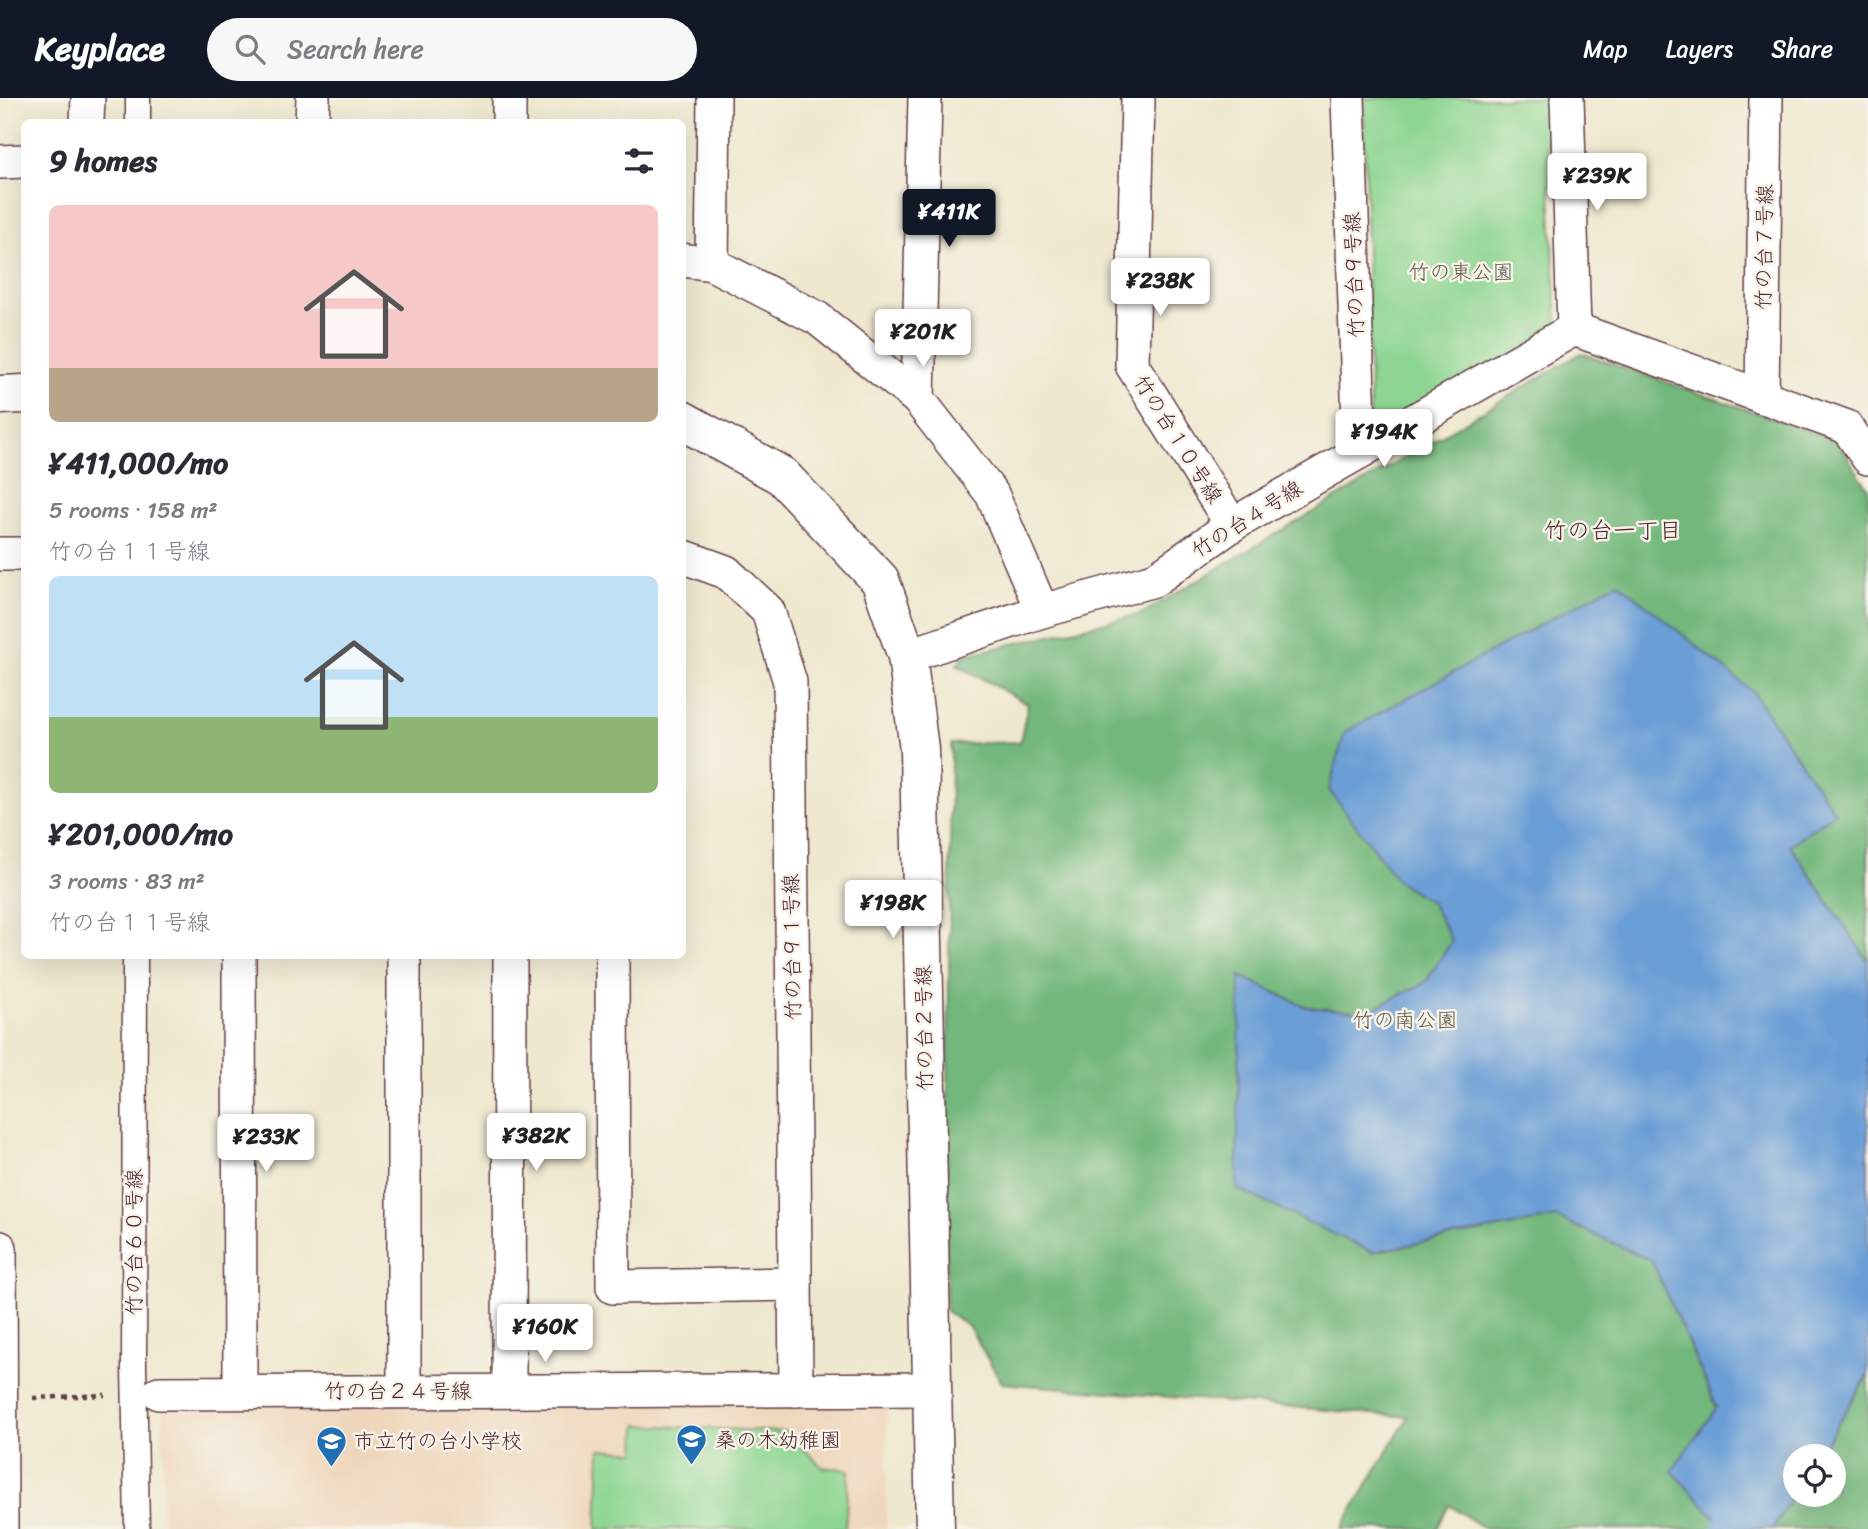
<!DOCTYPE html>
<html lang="en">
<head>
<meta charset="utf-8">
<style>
	body { margin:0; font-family:Sriracha,"Klee One",sans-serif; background:#f7f7f7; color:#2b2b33; height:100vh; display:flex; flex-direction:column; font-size:26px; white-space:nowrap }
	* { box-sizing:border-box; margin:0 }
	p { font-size:23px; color:#7c7c81 }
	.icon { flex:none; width:38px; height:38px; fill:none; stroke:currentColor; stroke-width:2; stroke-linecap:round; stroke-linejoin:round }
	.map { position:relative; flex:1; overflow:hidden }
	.panel { position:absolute; left:21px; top:21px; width:665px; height:840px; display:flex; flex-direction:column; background:#fff; border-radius:10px; box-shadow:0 7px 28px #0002 }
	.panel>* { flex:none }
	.fabs { position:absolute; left:1783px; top:1346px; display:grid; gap:14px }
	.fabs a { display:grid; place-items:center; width:63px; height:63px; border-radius:50%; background:#fff; box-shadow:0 7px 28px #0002; font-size:35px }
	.price { position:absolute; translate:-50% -60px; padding:0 16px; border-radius:7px; background:#fff; color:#222; font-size:23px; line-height:46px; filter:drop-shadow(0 2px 4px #0008) }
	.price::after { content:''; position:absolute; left:50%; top:42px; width:21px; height:16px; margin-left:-10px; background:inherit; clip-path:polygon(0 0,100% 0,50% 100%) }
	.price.active { background:#111827; color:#fff }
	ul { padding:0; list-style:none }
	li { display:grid; align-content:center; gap:14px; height:371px; padding:0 28px }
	li span { display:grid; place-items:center; height:217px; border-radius:10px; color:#555 }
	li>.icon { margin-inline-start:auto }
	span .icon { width:126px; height:126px; fill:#fffc; stroke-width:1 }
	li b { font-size:30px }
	h2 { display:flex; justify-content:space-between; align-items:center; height:84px; padding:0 28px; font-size:30px }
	header { display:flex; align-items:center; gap:42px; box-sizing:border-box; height:98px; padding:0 35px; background:#111827; color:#fff }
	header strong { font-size:33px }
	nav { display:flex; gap:38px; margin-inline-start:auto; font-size:24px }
	.search { width:490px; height:63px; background:#f7f7f7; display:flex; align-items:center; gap:18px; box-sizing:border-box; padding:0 24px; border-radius:38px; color:#7c7c81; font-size:26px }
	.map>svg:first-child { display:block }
</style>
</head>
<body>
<header>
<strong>Keyplace</strong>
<div class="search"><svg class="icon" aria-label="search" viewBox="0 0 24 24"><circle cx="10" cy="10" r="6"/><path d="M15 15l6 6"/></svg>Search here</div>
<nav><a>Map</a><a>Layers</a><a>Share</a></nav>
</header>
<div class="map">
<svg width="1868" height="1431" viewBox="0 0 1868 1431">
	<rect width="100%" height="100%" fill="#f7f3e8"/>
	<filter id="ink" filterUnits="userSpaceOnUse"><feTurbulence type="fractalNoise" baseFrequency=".0143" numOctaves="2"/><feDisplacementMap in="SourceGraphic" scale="14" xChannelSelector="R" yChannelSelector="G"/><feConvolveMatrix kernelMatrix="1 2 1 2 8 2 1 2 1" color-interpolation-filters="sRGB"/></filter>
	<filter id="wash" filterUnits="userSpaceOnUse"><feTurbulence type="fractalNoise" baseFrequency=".00686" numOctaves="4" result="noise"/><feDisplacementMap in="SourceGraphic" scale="28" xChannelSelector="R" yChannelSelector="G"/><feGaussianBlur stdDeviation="1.57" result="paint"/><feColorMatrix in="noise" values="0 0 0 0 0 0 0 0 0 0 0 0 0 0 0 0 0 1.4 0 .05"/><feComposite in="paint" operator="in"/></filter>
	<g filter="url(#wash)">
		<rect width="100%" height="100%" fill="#efe8cf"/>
		<path fill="#efd6bb" d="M887,1301L886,1431H163V1310Z"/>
		<g fill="#8dd691" stroke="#6c7a5e" stroke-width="2">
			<path d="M1364,0H1545L1558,240L1371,347Z"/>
			<path d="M637,1327L787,1334L822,1369L849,1372L845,1431H597L600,1351L636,1354Z"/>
		</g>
		<g fill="#72b77b" stroke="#5e6b53" stroke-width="2">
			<path d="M1581,255L1836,342L1868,390V863L1790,747L1835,715L1753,594L1398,783L1431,804L1452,843L1426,884L1367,914L1306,909L1241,878L1372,1154L1556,1119L1652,1163L1717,1310L1672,1373L1725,1431H1485L1449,1407L1437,1431H1341L1408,1319L1002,1285L969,1229L946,1213L951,646L1020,644L1028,606L957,567L965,557L1141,516Z"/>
			<path d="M1868,1277V1431H1773L1795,1394L1834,1396V1358H1818Z"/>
		</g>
		<path fill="#6a9ed6" stroke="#5a5e80" stroke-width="2" d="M1618,484L1753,594L1835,715L1790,747L1868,863V1277L1818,1358H1796L1795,1394L1773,1431H1725L1672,1373L1717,1309L1652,1163L1556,1119L1372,1154L1237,1091L1240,878L1306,909L1367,914L1426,884L1452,843L1431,804L1398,783L1329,692L1345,634Z"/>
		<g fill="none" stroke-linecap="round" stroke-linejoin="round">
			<path stroke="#6a9ed6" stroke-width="10" d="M1716,1431L1726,1411"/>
		</g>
	</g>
	<g filter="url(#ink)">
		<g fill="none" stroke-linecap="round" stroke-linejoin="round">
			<defs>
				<g id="pedestrian">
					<path d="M138,0V24"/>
					<path d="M135,858L134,1268L137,1431"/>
				</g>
				<g id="minor">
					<path d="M509,0V24"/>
					<path d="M1138,0L1132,267L1232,427"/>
					<path d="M1348,0L1360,354"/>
					<path d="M1567,0L1574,231"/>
					<path d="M87,24L88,0"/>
					<path d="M312,24L313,0"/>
					<path d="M0,64L24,63"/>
					<path d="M682,162L712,166L817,220L918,301L992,396L1042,513"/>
					<path d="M712,166L714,0"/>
					<path d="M1762,299L1766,0"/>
					<path d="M918,301L925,0"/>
					<path d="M0,456H24"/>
					<path d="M682,458L726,474L768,513L790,584L796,1292"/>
					<path d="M907,558L1042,513L1154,482L1232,427L1574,231L1847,329L1868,360"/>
					<path d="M239,858L240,1294"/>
					<path d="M404,858V1293"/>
					<path d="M612,858L613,1189L795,1186"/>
					<path d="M0,1150L1,1431"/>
					<path d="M509,1293L510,858"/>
					<path d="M159,1295L932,1291"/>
				</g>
				<g id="tertiary">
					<path d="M0,297L24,296"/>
					<path d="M682,322L782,378L880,482L907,558L919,651L935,1431"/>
				</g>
			</defs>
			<use href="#pedestrian" stroke="#633d44" stroke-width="27"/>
			<use href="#minor" stroke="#633d44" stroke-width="36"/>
			<use href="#tertiary" stroke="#633d44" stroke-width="41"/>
			<path stroke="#633d44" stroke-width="4.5" stroke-dasharray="5 5" stroke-linecap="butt" d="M33,1300L105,1297"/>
			<use href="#pedestrian" stroke="#fff" stroke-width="24"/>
			<use href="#minor" stroke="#fff" stroke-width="33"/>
			<use href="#tertiary" stroke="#fff" stroke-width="38"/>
		</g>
	</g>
	<defs>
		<symbol id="school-pin" viewBox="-11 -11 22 30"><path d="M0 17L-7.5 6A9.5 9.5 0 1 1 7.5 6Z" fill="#1f6fb2" stroke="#f7f3e8"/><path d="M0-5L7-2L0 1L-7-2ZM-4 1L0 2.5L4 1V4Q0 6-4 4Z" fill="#fff"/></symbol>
	</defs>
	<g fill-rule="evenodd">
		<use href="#school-pin" x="674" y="1324" width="35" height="47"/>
		<use href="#school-pin" x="314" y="1326" width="35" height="47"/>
	</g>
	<g text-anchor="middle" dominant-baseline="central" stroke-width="5" stroke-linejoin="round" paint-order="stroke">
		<g font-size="21" fill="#4a1f2b" stroke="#f7f3e8">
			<text transform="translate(1764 149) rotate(-89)">竹の台７号線</text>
			<text transform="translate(1354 177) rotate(-92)">竹の台９号線</text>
			<text transform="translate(1178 341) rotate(58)">竹の台１０号線</text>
			<text transform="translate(1247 421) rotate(-32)">竹の台４号線</text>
			<text transform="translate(792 849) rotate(-91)">竹の台９１号線</text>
			<text transform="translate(924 930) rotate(-91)">竹の台２号線</text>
			<text transform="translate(134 1144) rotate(-90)">竹の台６０号線</text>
			<text x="398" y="1293">竹の台２４号線</text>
		</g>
		<g font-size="21" fill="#5e564a" stroke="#f7f3e8">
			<text x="1461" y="174">竹の東公園</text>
			<text x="1405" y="922">竹の南公園</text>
		</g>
		<g font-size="21" fill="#4a1f2b" stroke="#f7f3e8" text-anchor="start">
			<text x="715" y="1342">桑の木幼稚園</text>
			<text x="354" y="1343">市立竹の台小学校</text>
		</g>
		<g font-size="23" fill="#4a1f2b" stroke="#f7f3e8">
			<text x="1613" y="432">竹の台一丁目</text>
		</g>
	</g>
</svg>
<div class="fabs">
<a><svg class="icon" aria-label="locate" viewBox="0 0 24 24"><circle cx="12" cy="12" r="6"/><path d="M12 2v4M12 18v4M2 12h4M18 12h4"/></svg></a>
</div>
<b class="price" style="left:1597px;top:115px">¥239K</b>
<b class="price active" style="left:949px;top:151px">¥411K</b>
<b class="price" style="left:1160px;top:220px">¥238K</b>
<b class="price" style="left:923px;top:271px">¥201K</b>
<b class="price" style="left:1384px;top:371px">¥194K</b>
<b class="price" style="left:893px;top:842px">¥198K</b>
<b class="price" style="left:536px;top:1075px">¥382K</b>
<b class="price" style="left:266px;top:1076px">¥233K</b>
<b class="price" style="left:545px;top:1266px">¥160K</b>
<section class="panel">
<h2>9 homes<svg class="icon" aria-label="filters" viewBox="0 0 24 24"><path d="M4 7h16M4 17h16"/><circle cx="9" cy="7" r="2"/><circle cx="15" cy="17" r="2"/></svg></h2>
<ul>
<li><span style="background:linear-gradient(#f6c9c9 75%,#b9a48a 0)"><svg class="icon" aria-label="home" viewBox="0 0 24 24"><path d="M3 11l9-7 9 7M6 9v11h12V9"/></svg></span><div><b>¥411,000/mo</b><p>5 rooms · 158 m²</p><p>竹の台１１号線</p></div></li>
<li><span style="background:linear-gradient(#bfe0f5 65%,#8fb573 0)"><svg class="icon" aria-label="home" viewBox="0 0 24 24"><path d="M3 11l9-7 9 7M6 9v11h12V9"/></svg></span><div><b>¥201,000/mo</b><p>3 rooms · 83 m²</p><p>竹の台１１号線</p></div></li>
</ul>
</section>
</div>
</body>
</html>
